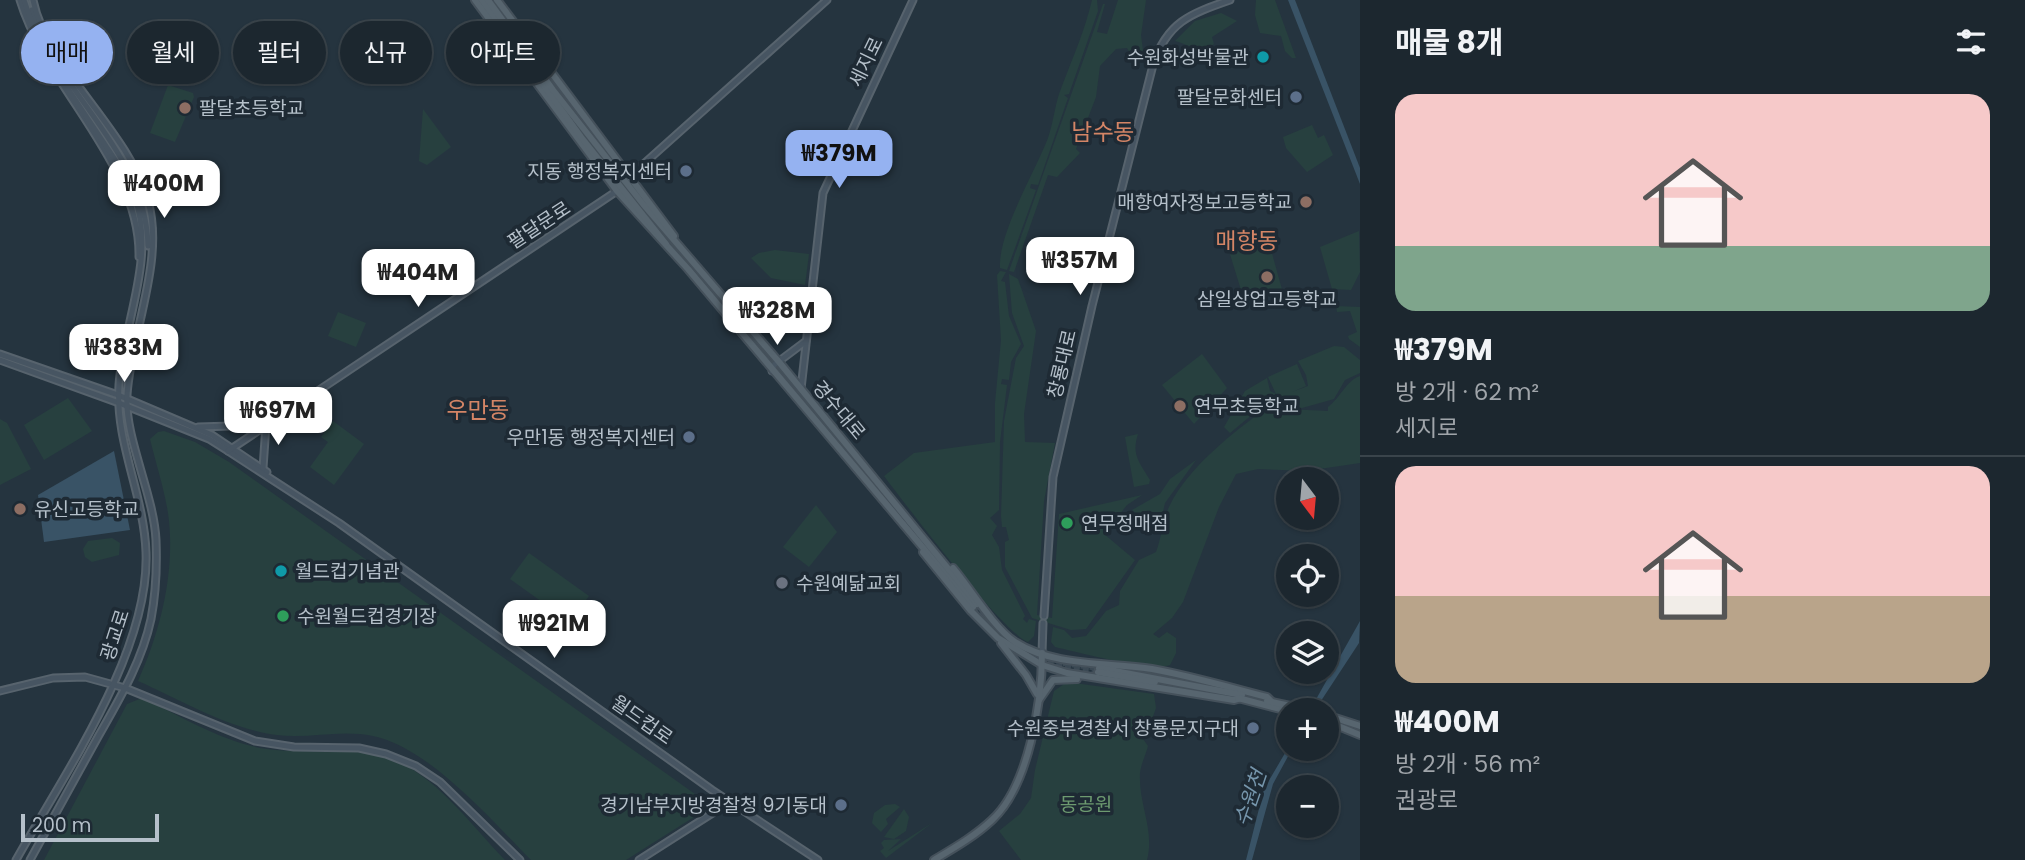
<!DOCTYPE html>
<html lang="ko">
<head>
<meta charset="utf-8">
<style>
	body { margin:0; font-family:Poppins,"Noto Sans KR",sans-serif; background:#29333b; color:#f1f3f6; height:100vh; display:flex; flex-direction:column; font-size:26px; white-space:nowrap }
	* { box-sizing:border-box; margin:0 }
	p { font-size:23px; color:#a0a5aa }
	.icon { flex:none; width:38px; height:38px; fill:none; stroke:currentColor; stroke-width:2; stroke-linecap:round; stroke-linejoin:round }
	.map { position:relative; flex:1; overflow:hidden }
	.drawer { display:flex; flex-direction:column; background:#1c272f; width:665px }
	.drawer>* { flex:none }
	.hud { position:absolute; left:21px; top:21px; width:665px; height:63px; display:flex; gap:14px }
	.needle { width:46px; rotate:164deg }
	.controls { position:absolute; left:1276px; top:467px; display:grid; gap:14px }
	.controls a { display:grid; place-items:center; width:63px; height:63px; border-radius:50%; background:#1c272f; box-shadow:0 2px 5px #0004,0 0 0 2px #3a444b; font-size:35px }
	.scale { position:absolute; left:21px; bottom:18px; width:138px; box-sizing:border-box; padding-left:7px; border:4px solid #b5c0ca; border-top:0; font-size:19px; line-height:24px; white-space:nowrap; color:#b5c0ca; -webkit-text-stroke:5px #1e2a34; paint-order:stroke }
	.price { position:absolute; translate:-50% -60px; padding:0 16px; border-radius:14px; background:#fff; color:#222; font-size:23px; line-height:46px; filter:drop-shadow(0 2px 4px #0008) }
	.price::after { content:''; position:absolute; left:50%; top:42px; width:21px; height:16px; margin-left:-10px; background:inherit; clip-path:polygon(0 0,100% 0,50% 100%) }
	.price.active { background:#95b2f1; color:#111 }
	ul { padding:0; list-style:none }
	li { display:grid; align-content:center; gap:14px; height:371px; padding:0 35px }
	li+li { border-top:2px solid #3a444b }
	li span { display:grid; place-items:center; height:217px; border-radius:21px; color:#555 }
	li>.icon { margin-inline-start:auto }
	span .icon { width:126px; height:126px; fill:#fffc; stroke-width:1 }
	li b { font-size:30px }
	h2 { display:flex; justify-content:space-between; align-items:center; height:84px; padding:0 35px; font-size:30px }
	.pill { padding:0 24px; border-radius:32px; background:#1c272f; box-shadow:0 2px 5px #0004,0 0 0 2px #3a444b; font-size:24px; line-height:63px }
	.pill.active { background:#95b2f1; color:#111 }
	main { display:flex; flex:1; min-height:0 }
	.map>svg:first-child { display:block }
</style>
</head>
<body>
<main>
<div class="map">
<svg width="1360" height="860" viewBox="0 0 1360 860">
	<rect width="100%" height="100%" fill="#25343f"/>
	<g fill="#27403f">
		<path d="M1092,0H1097L1098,11L1069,94L1064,95L1068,98L1038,185L1031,184L1030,188L1036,190L1007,270L1000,268C998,233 1035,172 1048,138C1054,121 1055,102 1062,86C1073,57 1085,30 1092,0Z"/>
		<path d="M1118,0H1146L1141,35L1143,51L1135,61L1127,48L1116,49L1100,66L1096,97L1076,149L1080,153L1057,177L1048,175L1014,272L1009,271L1103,4H1105L1097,32L1107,34Z"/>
		<path d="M1256,0H1275L1296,58H1292L1285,51L1281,36L1260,33L1255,15Z"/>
		<path d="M1221,13L1237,21L1212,37L1214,44C1202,54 1189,45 1175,41L1195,21Z"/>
		<path d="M168,85L193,93L194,97L175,142L150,133Z"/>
		<path d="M423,109L451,147L427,165L419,161Z"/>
		<path d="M1312,125L1318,138L1324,135L1333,155L1307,172L1286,148L1283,137Z"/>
		<path d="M1359,231L1360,272L1351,290L1332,289L1320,247Z"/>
		<path d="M1268,239L1283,293L1245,303L1229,251Z"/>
		<path d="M775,250L809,254L805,285L771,278L751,258L759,253Z"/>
		<path d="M1000,271L1006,272L1001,281L1005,282L1009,316L1021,344L1011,362L1009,380L1002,379L1001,384L1007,385L1000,442L999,510L990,518L997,526L992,535L999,547L1002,570L1025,616L1023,619L1027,623L1029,619L1036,621L1034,636L1028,642C1004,634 905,504 884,476L914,453L995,442V403L1001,340L997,275Z"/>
		<path d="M1009,274L1018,279L1036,331L1024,414L1025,442L1055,443L1044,501L1037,615L1052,618L1059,514L1142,495L1127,505L1104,534L1135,560L1086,629L1071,630L1032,618L1005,567V542L1009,540L1006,527H1002L1001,516L1004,421L1016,358L1024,346L1012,313Z"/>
		<path d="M1336,306L1360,307V347L1349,339L1348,336L1357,332L1350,311L1337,312Z"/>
		<path d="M338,312L366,323L356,347L328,336Z"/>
		<path d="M1334,346L1344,347L1360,360V373L1345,380L1334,399L1302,408L1265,404L1230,433L1224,427L1245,391L1267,378L1270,391L1276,394L1268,377L1297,364L1306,386L1292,392L1308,386L1306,375L1298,361Z"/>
		<path d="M1202,354L1227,388L1194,424L1162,385Z"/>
		<path d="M1360,376V463L1306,471L1258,469L1236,474L1219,507L1183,602L1172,618L1153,634L1159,638L1167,632L1176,638V653L1170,665C1151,672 1078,652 1055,647L1051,642L1053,627L1064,630L1072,638L1086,636L1106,611L1119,605L1120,591L1139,560L1156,552C1162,537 1162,520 1170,505C1187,469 1234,431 1267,408L1328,411V407C1341,397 1346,381 1360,376Z"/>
		<path d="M68,398L92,431L44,460L24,425Z"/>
		<path d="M0,419L7,423L31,469L0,485Z"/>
		<path d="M333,421L364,444L334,485L310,467L328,442L321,437Z"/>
		<path d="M164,431L195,442L229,462L702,799L705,810L626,860H531C491,820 430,748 373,736C341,729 309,739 277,735C229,729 181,700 138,681C161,630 176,569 168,513C164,488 156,464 150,439L158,432Z"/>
		<path d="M1138,434C1131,455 1140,463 1150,480L1149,484L1134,487L1125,437Z"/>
		<path d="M1196,460L1165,503L1158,533L1132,510L1160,494L1170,479Z"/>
		<path d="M816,505L837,532L809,567L783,547Z"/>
		<path d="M112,538L120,543L119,555L92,562L85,557L83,549L88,541Z"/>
		<path d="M529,553L589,596L570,622L510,579Z"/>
		<path d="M1067,682L1154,694L1156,708L1150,725L1143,726L1137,722L1133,725L1148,746C1146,754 1141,764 1140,773C1138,803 1155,830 1147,860H1021L999,831L1020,814L1031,798L1035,770L1054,691Z"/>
		<path d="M142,698C183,717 230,747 276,750C316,754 358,741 396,760C441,782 471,825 505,860H44L127,704Z"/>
		<path d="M895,804L900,807L886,819L888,824L881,832L872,823L874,813L885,805Z"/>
		<path d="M904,809L909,817L906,831L894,839L884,837Z"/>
		<path d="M932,823L886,858L880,851L884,848L881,843L884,840L901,839L888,851Z"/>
	</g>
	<g fill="#395366">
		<path d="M1288,0H1295L1360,168V184Z"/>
		<path d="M114,451L130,530L44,542L38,495Z"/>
		<path d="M1360,621L1359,643L1315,710H1310Z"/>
		<path d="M1288,748L1292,749L1273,784L1252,860H1246L1264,789Z"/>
	</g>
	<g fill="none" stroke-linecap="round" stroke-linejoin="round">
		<g stroke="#3b4954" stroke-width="6" stroke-dasharray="6 3" stroke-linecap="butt">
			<path d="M973,607L995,631"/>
			<path d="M1039,660L1055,666L1098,672"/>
			<path d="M1063,663L1099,668"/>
		</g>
		<defs>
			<g id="secondary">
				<path d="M20,0C47,89 141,164 139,257"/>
				<path d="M32,10C59,96 146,151 148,246"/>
				<path d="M629,177L827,0"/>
				<path d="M0,354L118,395L212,435L267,472"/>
				<path d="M0,360L119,403L209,439L228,451L339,523L712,790L818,860"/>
				<path d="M772,371L774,365L806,341"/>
				<path d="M801,389L823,193L913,0"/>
				<path d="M198,427L266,425L263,468"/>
				<path d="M228,451L617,191"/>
				<path d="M1044,616L1053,477L1092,306L1153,65C1167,22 1190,14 1230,0"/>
				<path d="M1042,653L1043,623"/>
				<path d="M0,691L53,678L85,677L125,688L255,741L294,747L359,748L386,754L416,766L440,782L520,860"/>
				<path d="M16,860C64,774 150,652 146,552C144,495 115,442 119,385C123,323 156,260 135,198C128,178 115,160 104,143C74,97 40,53 24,0"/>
				<path d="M30,860C53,818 76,776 99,735C120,698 142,661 151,619C156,593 157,566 156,540C154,495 124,436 127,395C131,333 165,261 148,201C128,129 47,69 33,0"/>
				<path d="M639,860L730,802"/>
			</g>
			<g id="primary">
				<path d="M475,0L617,191L688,269L973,607"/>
				<path d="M482,0L581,137L666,244"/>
				<path d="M488,0L553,90L643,204L779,362L977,604"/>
				<path d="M497,0L674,236"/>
				<path d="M923,552L971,611L998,638L1042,665L1067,673L1234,700L1241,698"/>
				<path d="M953,568C970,588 994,628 1015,642C1054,667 1108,662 1152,669C1191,676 1228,687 1267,697L1271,701"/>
				<path d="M1001,643L1026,675L1037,694"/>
				<path d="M1099,668L1242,695"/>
				<path d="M1098,672L1155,682"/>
				<path d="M1238,698L1288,711"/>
				<path d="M1039,700L1053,680L1077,679"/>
				<path d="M1267,701L1309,710"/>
				<path d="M1326,715L1360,726"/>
				<path d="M1326,721L1360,735"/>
				<path d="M934,860C954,848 975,836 992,820C1029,786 1042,701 1042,653"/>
			</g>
		</defs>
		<use href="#secondary" stroke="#57636d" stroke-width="9"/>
		<use href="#primary" stroke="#45515b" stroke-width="10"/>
		<use href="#secondary" stroke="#475562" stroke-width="5"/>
		<use href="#primary" stroke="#57656f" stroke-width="6"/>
	</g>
	<g fill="#0f9aa8" stroke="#1e2a34" stroke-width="2.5">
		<circle cx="1263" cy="57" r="7"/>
		<circle cx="281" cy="571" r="7"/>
	</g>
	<g fill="#5c6f8a" stroke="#1e2a34" stroke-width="2.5">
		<circle cx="1296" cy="97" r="7"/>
		<circle cx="686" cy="171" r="7"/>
		<circle cx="689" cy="437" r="7"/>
		<circle cx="1253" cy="728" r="7"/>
		<circle cx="841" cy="805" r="7"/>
	</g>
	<g fill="#8d6e63" stroke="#1e2a34" stroke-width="2.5">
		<circle cx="185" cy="108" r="7"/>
		<circle cx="1306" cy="202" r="7"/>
		<circle cx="1267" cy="277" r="7"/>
		<circle cx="1180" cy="406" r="7"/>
		<circle cx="20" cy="509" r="7"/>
	</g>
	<g fill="#2e9e5b" stroke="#1e2a34" stroke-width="2.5">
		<circle cx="1067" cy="523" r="7"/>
		<circle cx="283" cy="616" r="7"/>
	</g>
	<circle fill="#6b7280" stroke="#1e2a34" stroke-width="2.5" cx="782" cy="583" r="7"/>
	<g text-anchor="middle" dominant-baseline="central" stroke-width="7" stroke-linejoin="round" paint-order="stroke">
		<g font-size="19" fill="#b5c0ca" stroke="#1e2a34" text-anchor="end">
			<text x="1249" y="57">수원화성박물관</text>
			<text x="1282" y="97">팔달문화센터</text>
			<text x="199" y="108" text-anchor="start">팔달초등학교</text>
			<text x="672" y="171">지동 행정복지센터</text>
			<text x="1292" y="202">매향여자정보고등학교</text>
			<text x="1267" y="299" text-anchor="middle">삼일상업고등학교</text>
			<text x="1194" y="406" text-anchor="start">연무초등학교</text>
			<text x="675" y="437">우만1동 행정복지센터</text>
			<text x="34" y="509" text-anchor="start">유신고등학교</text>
			<text x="1081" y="523" text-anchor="start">연무정매점</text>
			<text x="295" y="571" text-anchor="start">월드컵기념관</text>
			<text x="796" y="583" text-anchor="start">수원예닮교회</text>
			<text x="297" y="616" text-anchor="start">수원월드컵경기장</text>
			<text x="1239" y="728">수원중부경찰서 창룡문지구대</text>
			<text x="827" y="805">경기남부지방경찰청 9기동대</text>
		</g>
		<g font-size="19" fill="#b5c0ca" stroke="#1e2a34">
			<text transform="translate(866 62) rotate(-64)">세지로</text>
			<text transform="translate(539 225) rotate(-33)">팔달문로</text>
			<text transform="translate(1062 364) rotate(-77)">창룡대로</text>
			<text transform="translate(839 410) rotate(50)">경수대로</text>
			<text transform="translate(115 635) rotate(-72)">광교로</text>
			<text transform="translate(642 720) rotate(35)">월드컵로</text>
		</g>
		<g font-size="19" fill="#6d9a70" stroke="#1e2a34">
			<text x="1086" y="804">동공원</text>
		</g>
		<g font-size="21" font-style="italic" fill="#7696ac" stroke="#1e2a34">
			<text transform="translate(1250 798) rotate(-71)">수원천</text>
		</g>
		<g font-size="23" fill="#d48566" stroke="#1e2a34">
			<text x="1103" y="132">남수동</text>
			<text x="1247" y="241">매향동</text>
			<text x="478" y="410">우만동</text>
		</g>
	</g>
</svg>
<div class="controls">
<a><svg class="needle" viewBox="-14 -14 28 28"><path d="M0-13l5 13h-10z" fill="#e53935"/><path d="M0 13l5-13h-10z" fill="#a0a5aa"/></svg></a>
<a><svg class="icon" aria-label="locate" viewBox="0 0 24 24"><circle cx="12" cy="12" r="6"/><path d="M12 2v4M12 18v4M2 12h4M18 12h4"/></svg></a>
<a><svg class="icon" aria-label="layers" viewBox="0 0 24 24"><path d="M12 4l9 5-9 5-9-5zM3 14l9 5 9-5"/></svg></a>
<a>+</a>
<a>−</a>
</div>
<div class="scale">200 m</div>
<b class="price active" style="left:839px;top:190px">₩379M</b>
<b class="price" style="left:164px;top:220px">₩400M</b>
<b class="price" style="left:1080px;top:297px">₩357M</b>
<b class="price" style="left:418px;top:309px">₩404M</b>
<b class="price" style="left:777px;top:347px">₩328M</b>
<b class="price" style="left:124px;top:384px">₩383M</b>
<b class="price" style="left:278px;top:447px">₩697M</b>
<b class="price" style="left:554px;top:660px">₩921M</b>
<div class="hud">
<a class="pill active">매매</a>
<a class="pill">월세</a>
<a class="pill">필터</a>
<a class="pill">신규</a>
<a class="pill">아파트</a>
</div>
</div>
<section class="drawer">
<h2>매물 8개<svg class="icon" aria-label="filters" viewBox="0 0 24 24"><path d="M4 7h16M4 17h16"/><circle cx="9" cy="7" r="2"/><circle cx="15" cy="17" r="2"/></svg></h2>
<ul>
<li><span style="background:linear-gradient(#f6c9c9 70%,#7fa58c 0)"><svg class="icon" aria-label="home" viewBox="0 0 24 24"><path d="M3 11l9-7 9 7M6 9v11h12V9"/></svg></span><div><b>₩379M</b><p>방 2개 · 62 m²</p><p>세지로</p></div></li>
<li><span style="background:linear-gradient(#f6c9c9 60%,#b9a48a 0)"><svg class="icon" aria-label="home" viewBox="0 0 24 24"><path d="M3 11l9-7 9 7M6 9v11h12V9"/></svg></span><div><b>₩400M</b><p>방 2개 · 56 m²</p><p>권광로</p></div></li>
</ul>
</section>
</main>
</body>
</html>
